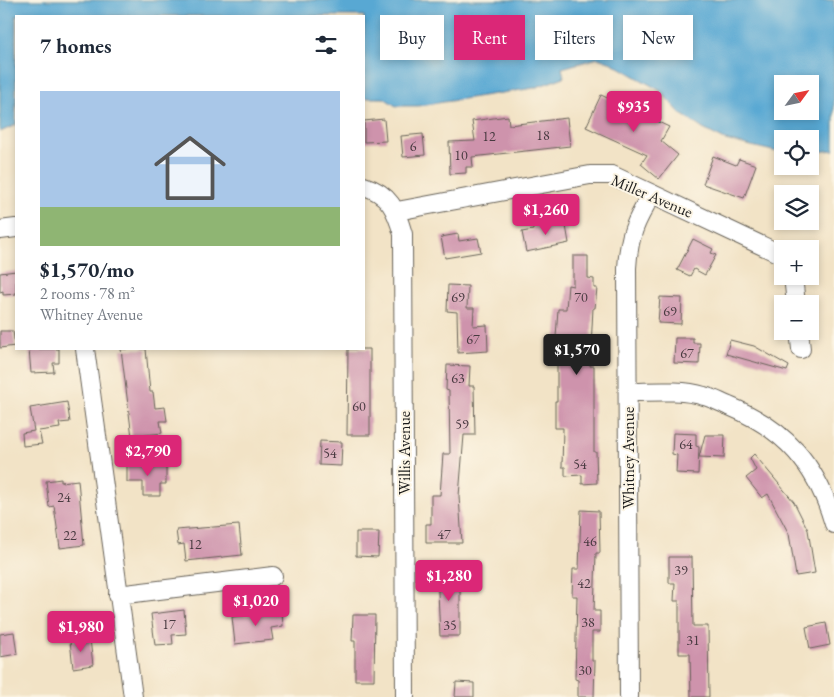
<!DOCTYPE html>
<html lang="en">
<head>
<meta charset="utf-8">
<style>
	body { margin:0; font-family:"EB Garamond",serif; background:#f2f2f3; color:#1f2937; height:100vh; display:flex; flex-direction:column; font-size:19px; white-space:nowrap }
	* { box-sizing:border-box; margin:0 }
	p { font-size:16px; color:#747a83 }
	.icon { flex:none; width:28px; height:28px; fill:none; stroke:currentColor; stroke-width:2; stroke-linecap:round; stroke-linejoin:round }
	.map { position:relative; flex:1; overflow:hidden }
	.sheet { position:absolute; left:15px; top:15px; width:350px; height:335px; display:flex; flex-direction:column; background:#fff; border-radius:0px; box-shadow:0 2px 8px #0003 }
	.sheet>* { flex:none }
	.top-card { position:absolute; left:380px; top:15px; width:379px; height:45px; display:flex; gap:10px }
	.needle { width:32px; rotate:57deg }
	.controls { position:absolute; left:774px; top:75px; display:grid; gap:10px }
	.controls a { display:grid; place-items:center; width:45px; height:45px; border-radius:0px; background:#fff; box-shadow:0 2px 8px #0003; font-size:25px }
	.price { position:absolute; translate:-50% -42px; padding:0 11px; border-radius:5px; background:#db2777; color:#fff; font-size:16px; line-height:32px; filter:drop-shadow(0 1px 2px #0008) }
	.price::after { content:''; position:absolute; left:50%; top:30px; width:15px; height:11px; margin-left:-8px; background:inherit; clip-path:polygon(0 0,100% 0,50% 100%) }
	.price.current { background:#222; color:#fff }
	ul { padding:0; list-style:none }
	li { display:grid; align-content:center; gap:10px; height:265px; padding:0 25px }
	li span { display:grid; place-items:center; height:155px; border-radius:0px; color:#555 }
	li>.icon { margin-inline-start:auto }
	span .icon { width:90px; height:90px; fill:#fffc; stroke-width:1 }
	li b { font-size:21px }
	h2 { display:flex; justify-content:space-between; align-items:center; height:60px; padding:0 25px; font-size:21px }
	.pill { padding:0 18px; border-radius:0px; background:#fff; box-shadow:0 2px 8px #0003; font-size:18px; line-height:45px }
	.pill.current { background:#db2777; color:#fff }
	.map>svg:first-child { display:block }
</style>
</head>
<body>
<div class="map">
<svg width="834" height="697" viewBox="0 0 834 697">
	<rect width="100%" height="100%" fill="#fcf5e5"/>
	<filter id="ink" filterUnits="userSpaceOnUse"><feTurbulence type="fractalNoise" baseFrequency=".02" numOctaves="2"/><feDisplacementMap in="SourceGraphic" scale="10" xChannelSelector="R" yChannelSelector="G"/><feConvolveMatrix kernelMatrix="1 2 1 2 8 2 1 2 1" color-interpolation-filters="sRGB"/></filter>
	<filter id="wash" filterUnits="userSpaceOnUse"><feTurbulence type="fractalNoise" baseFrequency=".0096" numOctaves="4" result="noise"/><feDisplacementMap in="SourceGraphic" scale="20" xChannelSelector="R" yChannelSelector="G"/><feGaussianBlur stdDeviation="1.12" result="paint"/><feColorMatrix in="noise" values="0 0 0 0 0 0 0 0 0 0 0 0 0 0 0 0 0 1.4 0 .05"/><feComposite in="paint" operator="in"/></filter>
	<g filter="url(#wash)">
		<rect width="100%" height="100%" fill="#f2e3c6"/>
		<path fill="#59a8d3" stroke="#3a6278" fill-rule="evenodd" d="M0,0H834V150L810,153V139H782V153L725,140L703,129L681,114L659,90L612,63L598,58L562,68L564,77L534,88L418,106H396L384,98H364V16H16V125L0,132ZM782,84H810V111H782Z"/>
		<g id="blocks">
			<g fill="#ce93ac">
				<path d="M601,95L669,127L661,141L678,155L659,179L641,164L647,155L586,127Z"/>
				<path d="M508,116L509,125L567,118L570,146L472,157L473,167H466V173L450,174L449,142L475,141L472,121Z"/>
				<path d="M384,119L386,141L364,142V121Z"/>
				<path d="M423,134L425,155L403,157L401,136Z"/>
				<path d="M713,156L736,165L739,159L756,165L744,198L703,184Z"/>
				<path d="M565,220L569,243L526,252L522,232L533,230V227Z"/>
				<path d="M458,234L459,241L478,238L481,252L445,258L441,237Z"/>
				<path d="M693,239L713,249L711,253L716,255L705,275L694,269L690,276L677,270Z"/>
				<path d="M573,256H588V278L594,279V288H597L595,308H593L590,366H594V452H596L597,483L582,484V475L565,476V467H562L563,428H555V401H557V351H555L558,309H566L568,285L573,286Z"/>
				<path d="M16,271V294L3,295V291L0,292V273Z"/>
				<path d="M448,285L468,286L467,308H474L473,326L487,325L488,351L458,353L457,312L447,311Z"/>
				<path d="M660,297L682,298L681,324L658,323Z"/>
				<path d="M0,331H13L15,346L0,348Z"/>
				<path d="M675,338H693V343H700L699,364L674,363Z"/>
				<path d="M730,340L754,346L789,366L787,371L726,354Z"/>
				<path d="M29,349H59V363H53L54,372L31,373Z"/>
				<path d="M121,349H146L150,392H153L155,408L165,407L167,421H160L162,433L132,437Z"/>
				<path d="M348,349H370V435H347Z"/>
				<path d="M447,365L470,366L469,386H474L475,435H464L459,496L462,543H426V524H431V495H440L443,454H450L449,391L446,390Z"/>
				<path d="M67,402L70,422L59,423L60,428L39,431L42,444L23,446L22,433L34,431L30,408Z"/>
				<path d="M673,433L696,434V446L699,447L698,474L676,473L677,455L672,454Z"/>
				<path d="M705,435H725L724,458L699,457Z"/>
				<path d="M320,441L342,442L341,466L319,465Z"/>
				<path d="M754,454L794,502L808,530L815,573L796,576L789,534L768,494L762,498L746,478L756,470L750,458Z"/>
				<path d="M127,463H166V484H160V496H143V482H127Z"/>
				<path d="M61,479V482L78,480L84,545L60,548L54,506L49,507L46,481Z"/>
				<path d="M581,510L599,511L600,553H596L594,611H600V632H592V661H595L594,697H578V680L575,679L577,596H572L573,569H579Z"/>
				<path d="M239,525L242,555L186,561L184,544L178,545L176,530Z"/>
				<path d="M356,532H379L378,557L356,556Z"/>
				<path d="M669,557H692L693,626H708L709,697H691L690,654H679V601H674L675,583H669Z"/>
				<path d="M437,570L460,571V636H440Z"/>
				<path d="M184,610L186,634L172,635L173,644L155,645L151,614Z"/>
				<path d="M282,611L283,626L271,628L273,640L235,644L232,617Z"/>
				<path d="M353,615H375L374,680H355V641H352Z"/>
				<path d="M826,623L830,645L810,649L806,627Z"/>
				<path d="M14,632L17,654L0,657V634Z"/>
				<path d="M90,639L93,665L73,668L70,641Z"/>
				<path d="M456,682L474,683V697H455Z"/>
			</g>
		</g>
	</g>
	<g filter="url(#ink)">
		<use href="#blocks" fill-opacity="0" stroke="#676258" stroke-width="1"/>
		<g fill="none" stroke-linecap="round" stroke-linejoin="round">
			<defs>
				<g id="minor">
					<path d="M364,186C390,194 396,210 403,234L405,697"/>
					<path d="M397,211L590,175H612L782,255"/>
					<path d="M0,230L16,228"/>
					<path d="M793,276L796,304"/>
					<path d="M799,331L801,349"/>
					<path d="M85,349L133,697"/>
					<path d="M628,392C652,392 680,389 704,396C713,398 721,403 729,406C785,429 817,465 834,524"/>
					<path d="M118,595L273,576"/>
					<path d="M629,697L627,268C629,235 635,222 652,194"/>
				</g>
			</defs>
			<use href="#minor" stroke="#676258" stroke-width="20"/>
			<use href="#minor" stroke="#fff" stroke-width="18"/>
		</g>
	</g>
	<g text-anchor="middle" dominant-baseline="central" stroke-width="4" stroke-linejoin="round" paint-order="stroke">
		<g font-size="14" fill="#483a40">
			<text x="543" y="135">18</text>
			<text x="489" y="136">12</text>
			<text x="413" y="146">6</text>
			<text x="461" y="155">10</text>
			<text x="458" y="297">69</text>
			<text x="581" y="297">70</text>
			<text x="670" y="311">69</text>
			<text x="473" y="339">67</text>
			<text x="687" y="353">67</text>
			<text x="458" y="378">63</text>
			<text x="359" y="406">60</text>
			<text x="462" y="424">59</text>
			<text x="686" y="444">64</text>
			<text x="330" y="453">54</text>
			<text x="580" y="464">54</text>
			<text x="64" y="497">24</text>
			<text x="444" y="534">47</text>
			<text x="70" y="535">22</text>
			<text x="590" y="541">46</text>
			<text x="195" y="544">12</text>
			<text x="681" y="570">39</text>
			<text x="584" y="583">42</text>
			<text x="588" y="622">38</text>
			<text x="169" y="624">17</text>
			<text x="450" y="625">35</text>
			<text x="693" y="640">31</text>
			<text x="585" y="670">30</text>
		</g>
		<g font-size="16" fill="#1c1c1c" stroke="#fcf5e5">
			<text transform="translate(652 196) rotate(23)">Miller Avenue</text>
			<text transform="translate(404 453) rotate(-90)">Willis Avenue</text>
			<text transform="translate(628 458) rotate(-90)">Whitney Avenue</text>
		</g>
	</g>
</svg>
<div class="controls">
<a><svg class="needle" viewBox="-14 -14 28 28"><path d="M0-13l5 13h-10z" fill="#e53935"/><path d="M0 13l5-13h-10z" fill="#747a83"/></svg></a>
<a><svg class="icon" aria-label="locate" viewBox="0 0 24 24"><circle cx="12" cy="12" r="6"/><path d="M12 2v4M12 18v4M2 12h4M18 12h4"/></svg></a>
<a><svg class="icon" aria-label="layers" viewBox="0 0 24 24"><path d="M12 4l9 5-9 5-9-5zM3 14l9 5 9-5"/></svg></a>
<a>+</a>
<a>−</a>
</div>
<b class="price" style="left:634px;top:133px">$935</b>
<b class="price" style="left:546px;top:236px">$1,260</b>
<b class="price current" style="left:577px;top:376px">$1,570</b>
<b class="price" style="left:148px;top:477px">$2,790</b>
<b class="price" style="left:449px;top:602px">$1,280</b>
<b class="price" style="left:256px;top:627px">$1,020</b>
<b class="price" style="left:81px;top:653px">$1,980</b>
<div class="top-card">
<a class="pill">Buy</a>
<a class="pill current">Rent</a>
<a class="pill">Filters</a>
<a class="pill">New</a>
</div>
<section class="sheet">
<h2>7 homes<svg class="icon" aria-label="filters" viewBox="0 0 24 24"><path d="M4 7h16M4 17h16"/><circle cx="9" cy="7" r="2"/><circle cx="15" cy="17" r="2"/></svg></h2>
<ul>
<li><span style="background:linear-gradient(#a9c7e8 75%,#8fb573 0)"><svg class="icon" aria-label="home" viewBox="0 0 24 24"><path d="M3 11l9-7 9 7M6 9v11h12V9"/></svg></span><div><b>$1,570/mo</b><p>2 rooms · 78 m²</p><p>Whitney Avenue</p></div></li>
</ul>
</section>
</div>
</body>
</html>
